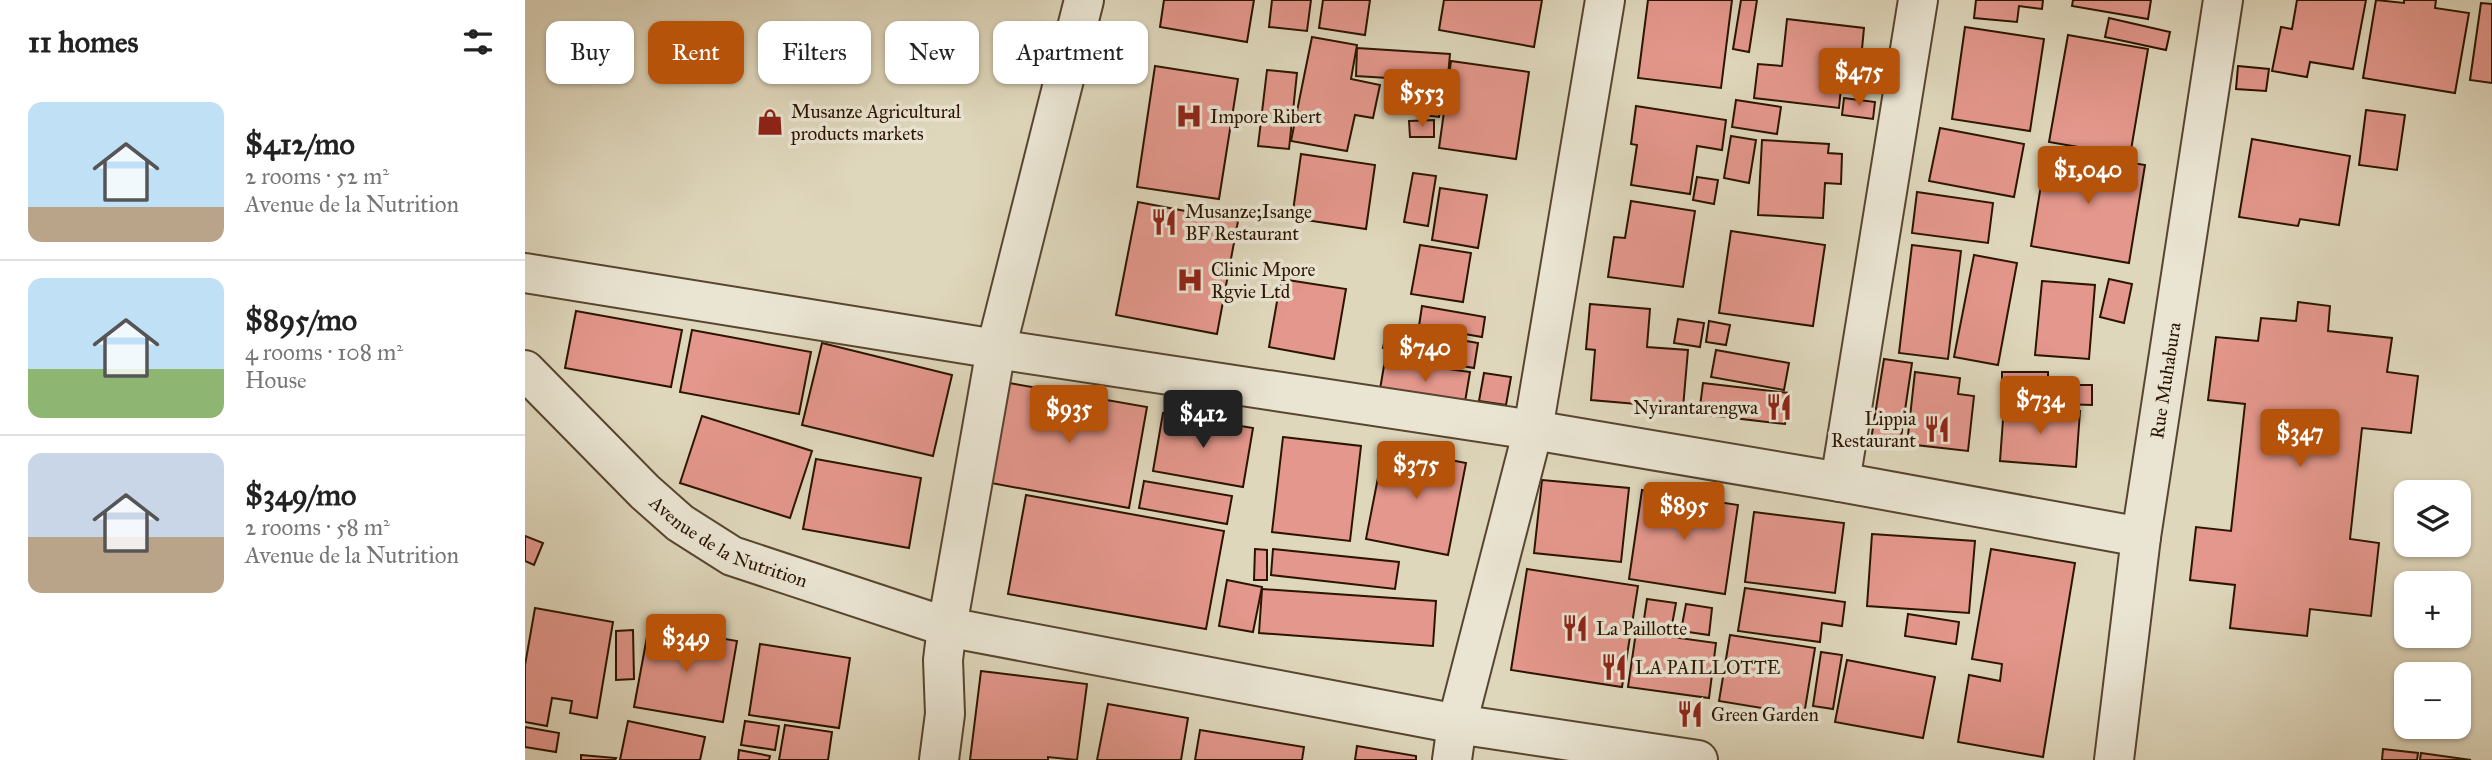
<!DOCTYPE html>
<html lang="en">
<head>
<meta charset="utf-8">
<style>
	body { margin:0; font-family:"IM FELL Great Primer",serif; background:#f2f2f2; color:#222; height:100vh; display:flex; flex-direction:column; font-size:26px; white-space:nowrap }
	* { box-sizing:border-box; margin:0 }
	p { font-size:23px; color:#767676 }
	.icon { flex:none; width:38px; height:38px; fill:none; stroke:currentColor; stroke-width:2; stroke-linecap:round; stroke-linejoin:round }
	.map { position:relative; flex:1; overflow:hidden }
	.sheet { display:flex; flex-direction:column; background:#fff; width:525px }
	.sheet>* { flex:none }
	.top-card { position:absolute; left:21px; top:21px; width:665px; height:63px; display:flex; gap:14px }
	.buttons { position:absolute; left:1869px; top:480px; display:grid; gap:14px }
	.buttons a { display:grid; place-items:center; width:77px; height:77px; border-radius:14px; background:#fff; box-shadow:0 2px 5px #0004; font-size:35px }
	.price { position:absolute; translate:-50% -60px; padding:0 16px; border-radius:7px; background:#b45309; color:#fff; font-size:23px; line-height:46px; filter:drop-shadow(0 2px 4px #0008) }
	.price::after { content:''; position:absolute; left:50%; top:42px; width:21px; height:16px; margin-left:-10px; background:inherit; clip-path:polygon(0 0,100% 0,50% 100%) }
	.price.active { background:#222; color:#fff }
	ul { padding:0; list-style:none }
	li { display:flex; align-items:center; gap:21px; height:175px; padding:0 28px }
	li+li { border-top:2px solid #e0e0e0 }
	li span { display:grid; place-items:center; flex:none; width:196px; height:140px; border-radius:14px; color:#555 }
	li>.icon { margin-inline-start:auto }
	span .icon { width:84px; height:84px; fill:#fffc; stroke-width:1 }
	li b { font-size:30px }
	h2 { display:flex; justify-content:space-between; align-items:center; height:84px; padding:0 28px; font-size:30px }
	.tag { padding:0 24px; border-radius:14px; background:#fff; box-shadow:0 2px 5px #0004; font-size:24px; line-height:63px }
	.tag.active { background:#b45309; color:#fff }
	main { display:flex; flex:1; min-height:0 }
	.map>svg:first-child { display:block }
</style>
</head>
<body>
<main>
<section class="sheet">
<h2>11 homes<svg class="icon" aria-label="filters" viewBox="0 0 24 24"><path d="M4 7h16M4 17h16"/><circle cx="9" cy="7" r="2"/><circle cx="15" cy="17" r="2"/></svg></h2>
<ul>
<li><span style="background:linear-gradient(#bfe0f5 75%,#b9a48a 0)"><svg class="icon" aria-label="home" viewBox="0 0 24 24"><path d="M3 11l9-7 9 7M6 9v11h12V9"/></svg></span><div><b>$412/mo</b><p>2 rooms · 52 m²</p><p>Avenue de la Nutrition</p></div></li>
<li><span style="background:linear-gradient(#bfe0f5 65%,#8fb573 0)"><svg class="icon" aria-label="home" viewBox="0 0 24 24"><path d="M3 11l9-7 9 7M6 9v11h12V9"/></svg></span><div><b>$895/mo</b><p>4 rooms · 108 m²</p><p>House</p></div></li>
<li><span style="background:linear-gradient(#c9d6e8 60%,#b9a48a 0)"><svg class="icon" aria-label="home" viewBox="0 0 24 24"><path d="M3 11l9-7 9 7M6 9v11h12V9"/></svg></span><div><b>$349/mo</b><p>2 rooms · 58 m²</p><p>Avenue de la Nutrition</p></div></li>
</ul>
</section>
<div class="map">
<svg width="1967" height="760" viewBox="0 0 1967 760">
	<rect width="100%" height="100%" fill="#dfd7bc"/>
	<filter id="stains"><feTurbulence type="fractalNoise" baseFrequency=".00286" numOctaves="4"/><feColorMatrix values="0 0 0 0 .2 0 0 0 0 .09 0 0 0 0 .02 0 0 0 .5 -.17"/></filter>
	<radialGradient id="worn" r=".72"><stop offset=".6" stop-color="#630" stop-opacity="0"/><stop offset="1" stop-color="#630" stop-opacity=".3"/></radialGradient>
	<g fill="#e4978c" stroke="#2b1400" stroke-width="2">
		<path d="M639,0H729L722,42L635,27Z"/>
		<path d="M747,0H786L782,31L744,27Z"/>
		<path d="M798,0H845L840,35L794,28Z"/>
		<path d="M919,0H1017L1009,47L914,30Z"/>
		<path d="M1123,0H1207L1196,88L1113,78Z"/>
		<path d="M1216,0H1232L1224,52L1208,49Z"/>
		<path d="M1451,0H1518L1517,9L1494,6L1492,22L1449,18Z"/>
		<path d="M1548,0H1626L1623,19L1547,6Z"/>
		<path d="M1772,0H1841L1828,69L1785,62L1782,77L1747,71L1756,27L1767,29Z"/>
		<path d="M1851,0L1879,3V0H1911L1910,8L1944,13L1930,93L1838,78Z"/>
		<path d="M1956,3L1967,4V83L1945,80Z"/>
		<path d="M1584,18L1645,32L1641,50L1580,37Z"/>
		<path d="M1262,19L1339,28L1335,70L1318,68L1314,108L1229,98L1233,64L1257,66Z"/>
		<path d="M1440,27L1519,39L1505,131L1427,119Z"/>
		<path d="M1543,35L1623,49L1605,156L1524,142Z"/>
		<path d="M787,37L832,45L826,79L855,85L848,118L830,115L822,151L766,141Z"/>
		<path d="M832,48L925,54L923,76L879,74V79L831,76Z"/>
		<path d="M926,61L1004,72L991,159L914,148Z"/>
		<path d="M630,66L713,79L694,199L612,187Z"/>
		<path d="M1713,66L1744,69L1741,91L1711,89Z"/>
		<path d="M742,70L772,73L764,149L733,146Z"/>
		<path d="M893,78L919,80L914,117L889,114Z"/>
		<path d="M1319,98L1350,102L1348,119L1317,115Z"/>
		<path d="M1211,100L1256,107L1252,134L1207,127Z"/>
		<path d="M1111,106L1201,120L1197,150L1172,146L1165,194L1106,185L1112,145L1106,144Z"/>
		<path d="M1841,110L1880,115L1872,170L1834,165Z"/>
		<path d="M909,120V137H885L884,121Z"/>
		<path d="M1415,128L1499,144L1489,197L1404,181Z"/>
		<path d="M1206,136L1231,140L1224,183L1199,178Z"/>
		<path d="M1727,139L1825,156L1814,225L1775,219L1773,226L1714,217Z"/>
		<path d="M1237,140L1304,144L1303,153L1317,154L1316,184L1300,183L1298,218L1233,215Z"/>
		<path d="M1522,149L1620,165L1604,263L1506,246Z"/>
		<path d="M776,154L850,165L841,229L767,218Z"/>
		<path d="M888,173L911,176L903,226L879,222Z"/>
		<path d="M1172,177L1193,180L1189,204L1168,200Z"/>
		<path d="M915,188L962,195L953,248L907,240Z"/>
		<path d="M1392,192L1468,203L1463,243L1387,233Z"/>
		<path d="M1106,201L1170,211L1158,287L1083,277L1089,237L1100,238Z"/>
		<path d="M613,202L713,221L692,334L591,315Z"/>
		<path d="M1206,231L1300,245L1288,326L1194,313Z"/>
		<path d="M895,245L946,253L938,302L886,294Z"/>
		<path d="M1387,245L1436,251L1423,359L1374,353Z"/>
		<path d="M1449,255L1492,263L1473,365L1429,357Z"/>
		<path d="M756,279L821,289L809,359L744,347Z"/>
		<path d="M1584,279L1607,284L1599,323L1575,317Z"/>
		<path d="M1517,281L1570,285L1564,359L1510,355Z"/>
		<path d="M1773,302L1805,306L1803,331L1867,338L1862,372L1893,376L1886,433L1837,428L1825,539L1854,543L1846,616L1785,609L1782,636L1705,628L1710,585L1665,580L1671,527L1706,531L1720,404L1683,400L1691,337L1733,341L1736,318L1771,321Z"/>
		<path d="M1065,304L1125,309L1122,347L1163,350L1158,408L1066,400L1070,350L1061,349Z"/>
		<path d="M897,306L960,317L957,337L894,326Z"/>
		<path d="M51,311L157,330L146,387L40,368Z"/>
		<path d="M1153,319L1179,323L1175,347L1149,343Z"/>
		<path d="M1184,321L1205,325L1201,345L1181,342Z"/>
		<path d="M167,330L286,352L274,414L155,392Z"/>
		<path d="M862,330L896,335L893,354L858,348Z"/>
		<path d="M907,335L953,343L949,368L902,360Z"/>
		<path d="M297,343L427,375L408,456L277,425Z"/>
		<path d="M1191,350L1264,363L1259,390L1186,377Z"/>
		<path d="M1359,359L1387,363L1375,444L1346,440Z"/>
		<path d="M860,360L945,372L939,408L854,395Z"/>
		<path d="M1390,372L1435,378L1433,394L1449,396L1443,451L1382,444Z"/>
		<rect x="1477" y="372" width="46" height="29"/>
		<path d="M959,373L986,377L981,405L954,401Z"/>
		<path d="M484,383L622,407L604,508L466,483Z"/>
		<path d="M1178,383L1264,393L1260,424L1174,414Z"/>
		<path d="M1536,385H1567V405L1535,404Z"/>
		<path d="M1479,406L1555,411L1551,467L1475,461Z"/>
		<path d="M638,413L728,428L718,487L628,471Z"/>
		<path d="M177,416L287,451L265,518L155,483Z"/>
		<path d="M758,437L836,446L825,541L747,532Z"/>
		<path d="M859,447L941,463L923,555L841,539Z"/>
		<path d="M291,459L396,478L384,548L278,529Z"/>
		<path d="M1017,480L1104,488L1096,562L1009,553Z"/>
		<path d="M619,481L707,496L702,524L614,508Z"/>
		<path d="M1117,490L1213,505L1200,594L1104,579Z"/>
		<path d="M501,495L699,531L681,629L483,594Z"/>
		<path d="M1229,512L1319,523L1310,593L1220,582Z"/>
		<path d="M1347,534L1450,541L1444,613L1342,606Z"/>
		<path d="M0,536L18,543L9,565L0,561Z"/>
		<path d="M730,549L742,550V580H729Z"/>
		<path d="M748,549L874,562L870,589L746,575Z"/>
		<path d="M1466,549L1550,563L1518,757L1433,742L1444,675L1475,681L1477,664L1447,659Z"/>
		<path d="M1002,569L1113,586L1097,687L986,670Z"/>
		<path d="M702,580L737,587L728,632L694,626Z"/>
		<path d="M1220,588L1320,602L1317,626L1297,623L1295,642L1213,631Z"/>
		<path d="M737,589L911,601L908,646L734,633Z"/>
		<path d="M1122,599L1151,603L1146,630L1118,626Z"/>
		<path d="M1161,604L1187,608L1184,635L1156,631Z"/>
		<path d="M10,608L88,622L72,718L45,713L47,701L27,698L22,726L0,722V665Z"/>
		<path d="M1383,614L1434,622L1431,644L1380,636Z"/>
		<path d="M124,626L212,641L198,722L109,707Z"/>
		<path d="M108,630L109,679L91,680V631Z"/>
		<path d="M1111,632L1191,643L1184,698L1103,687Z"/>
		<path d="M1205,635L1290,648L1279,715L1194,701Z"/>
		<path d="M235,644L325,658L314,728L224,715Z"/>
		<path d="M1296,652L1317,655L1308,709L1288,706Z"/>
		<path d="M1322,660L1410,677L1398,738L1310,722Z"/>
		<path d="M456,671L562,684L552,760L523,757V760H445Z"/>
		<path d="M583,704L663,718L656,760H572Z"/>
		<path d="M103,721L180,737L175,760H95Z"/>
		<path d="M220,721L254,726L250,750L216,745Z"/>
		<path d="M260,725L307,732L303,760H254Z"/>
		<path d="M0,727L34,733L31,752L0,747Z"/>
		<path d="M675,730L779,747L777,760H670Z"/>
		<path d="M832,746L891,756V760H830Z"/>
		<path d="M1858,749L1893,753L1892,760H1857Z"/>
		<path d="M214,750L245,756L244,760H213Z"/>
		<path d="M1896,753L1946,760H1895Z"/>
		<path d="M56,755L91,758L90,760H56Z"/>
	</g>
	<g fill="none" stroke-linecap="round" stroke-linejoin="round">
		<defs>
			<g id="minor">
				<path d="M0,273L471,349L1008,430L1315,482L1616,537"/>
				<path id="s1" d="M0,370L120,492L155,523L207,556L422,627L932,724L1173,760"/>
				<path d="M1315,482L1393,0"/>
				<path d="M414,760L420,714L418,660L422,627L471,349L559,0"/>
				<path d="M927,760L932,724L1008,430L1080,0"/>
				<path id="s2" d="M1589,760L1616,537L1698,0"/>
			</g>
		</defs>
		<use href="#minor" stroke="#58452f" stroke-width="42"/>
		<use href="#minor" stroke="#eae5d3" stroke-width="38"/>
	</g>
	<defs>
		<symbol id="hospital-bare" viewBox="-9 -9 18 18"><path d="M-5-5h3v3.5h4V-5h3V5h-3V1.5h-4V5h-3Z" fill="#8f2418" stroke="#eae5d3" stroke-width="2.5" paint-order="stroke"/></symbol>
		<symbol id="shop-bare" viewBox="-9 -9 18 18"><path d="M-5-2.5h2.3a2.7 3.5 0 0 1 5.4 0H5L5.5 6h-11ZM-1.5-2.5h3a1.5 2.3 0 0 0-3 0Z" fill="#8f2418" stroke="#eae5d3" stroke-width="2.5" paint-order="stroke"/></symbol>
		<symbol id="restaurant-bare" viewBox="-9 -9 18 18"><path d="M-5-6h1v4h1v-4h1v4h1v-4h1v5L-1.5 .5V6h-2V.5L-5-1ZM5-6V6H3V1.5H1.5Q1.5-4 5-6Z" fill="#8f2418" stroke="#eae5d3" stroke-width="2.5" paint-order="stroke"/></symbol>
	</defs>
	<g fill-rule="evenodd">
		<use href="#hospital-bare" x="645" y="97" width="38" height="38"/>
		<use href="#shop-bare" x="226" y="103" width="38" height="38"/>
		<use href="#restaurant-bare" x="620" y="203" width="38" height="38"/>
		<use href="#hospital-bare" x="646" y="261" width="38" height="38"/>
		<use href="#restaurant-bare" x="1235" y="388" width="38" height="38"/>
		<use href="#restaurant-bare" x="1393" y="410" width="38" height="38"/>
		<use href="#restaurant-bare" x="1031" y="609" width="38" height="38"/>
		<use href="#restaurant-bare" x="1070" y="648" width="38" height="38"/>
		<use href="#restaurant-bare" x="1146" y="695" width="38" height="38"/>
	</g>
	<g text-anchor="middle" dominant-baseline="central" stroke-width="7" stroke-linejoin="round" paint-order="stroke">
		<g font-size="19" fill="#2b1400" stroke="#eae5d3" text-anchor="start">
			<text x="266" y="111">Musanze Agricultural<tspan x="266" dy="22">products markets</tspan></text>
			<text x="685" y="116">Impore Ribert</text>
			<text x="660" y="211">Musanze;Isange<tspan x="660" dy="22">BF Restaurant</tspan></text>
			<text x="686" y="269">Clinic Mpore<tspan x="686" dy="22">Rgvie Ltd</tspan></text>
			<text x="1233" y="407" text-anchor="end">Nyirantarengwa</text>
			<text x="1391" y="418" text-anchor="end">Lippia<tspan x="1391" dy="22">Restaurant</tspan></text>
			<text x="1071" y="628">La Paillotte</text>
			<text x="1110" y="667">LA PAILLOTTE</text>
			<text x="1186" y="714">Green Garden</text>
		</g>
		<g font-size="19" fill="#2b1400" stroke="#eae5d3">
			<text stroke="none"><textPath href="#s2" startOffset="383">Rue Muhabura</textPath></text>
			<text stroke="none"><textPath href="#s1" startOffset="270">Avenue de la Nutrition</textPath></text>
		</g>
	</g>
	<rect width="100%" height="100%" filter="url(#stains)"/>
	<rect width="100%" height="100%" fill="url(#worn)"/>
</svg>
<div class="buttons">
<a><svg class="icon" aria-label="layers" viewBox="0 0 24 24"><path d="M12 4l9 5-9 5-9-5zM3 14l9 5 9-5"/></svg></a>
<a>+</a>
<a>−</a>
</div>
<b class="price" style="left:1334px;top:108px">$475</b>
<b class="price" style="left:897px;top:129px">$553</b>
<b class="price" style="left:1563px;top:206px">$1,040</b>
<b class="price" style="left:900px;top:384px">$740</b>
<b class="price" style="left:1515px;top:436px">$734</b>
<b class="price" style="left:544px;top:445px">$935</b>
<b class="price active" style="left:678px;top:450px">$412</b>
<b class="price" style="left:1775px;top:469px">$347</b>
<b class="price" style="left:891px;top:501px">$375</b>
<b class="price" style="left:1159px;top:542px">$895</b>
<b class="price" style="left:161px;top:674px">$349</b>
<div class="top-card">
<a class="tag">Buy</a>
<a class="tag active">Rent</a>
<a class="tag">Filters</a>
<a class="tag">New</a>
<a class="tag">Apartment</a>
</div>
</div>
</main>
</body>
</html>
